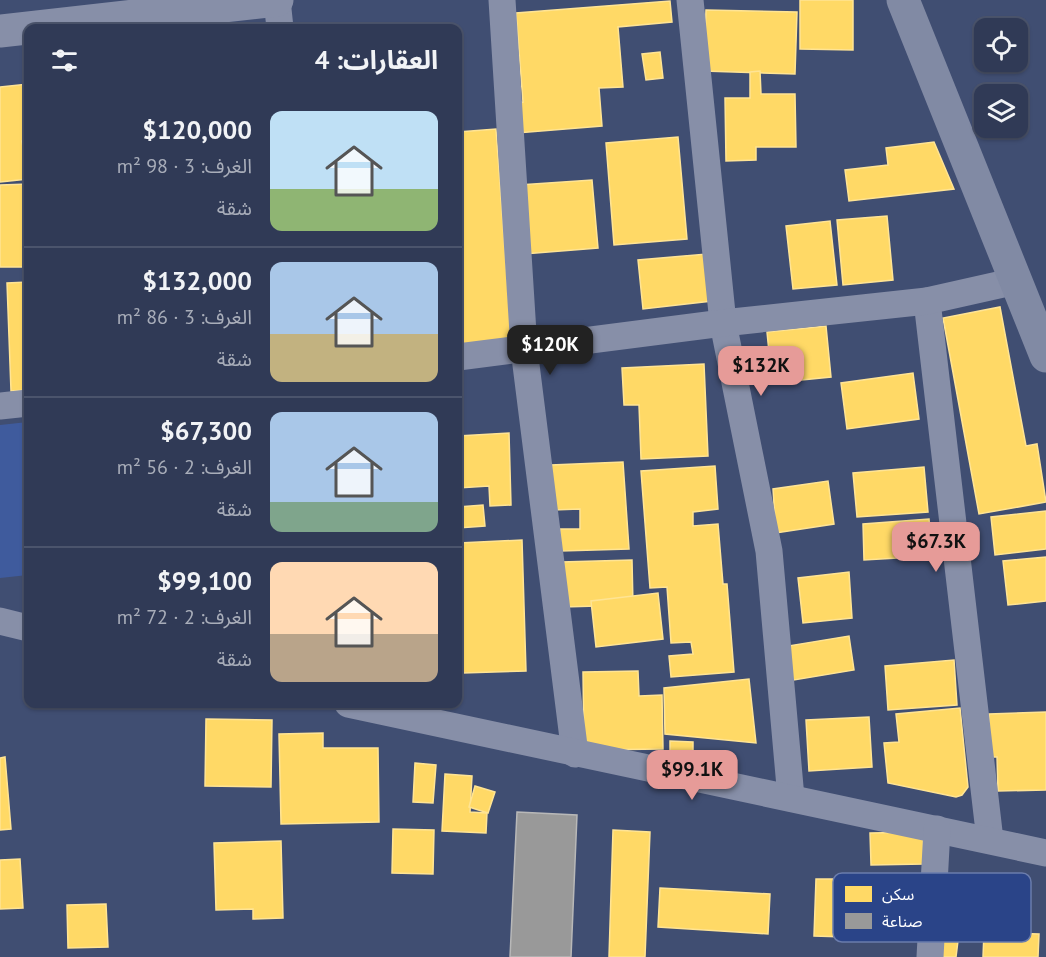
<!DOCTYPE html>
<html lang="ar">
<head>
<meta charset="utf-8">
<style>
	body { margin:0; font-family:"PT Sans","Noto Sans Arabic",sans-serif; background:#38415c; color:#f1f3f6; direction:rtl; height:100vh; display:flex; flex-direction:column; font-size:22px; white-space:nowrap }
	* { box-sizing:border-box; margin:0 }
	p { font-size:20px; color:#a8adb9 }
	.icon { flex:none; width:33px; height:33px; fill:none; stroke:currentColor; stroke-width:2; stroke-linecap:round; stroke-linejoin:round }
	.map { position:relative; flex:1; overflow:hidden; direction:ltr }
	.side { position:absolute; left:24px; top:24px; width:438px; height:684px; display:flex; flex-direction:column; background:#303a56; border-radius:12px; box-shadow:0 2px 4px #0004,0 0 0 2px #4b546c; direction:rtl }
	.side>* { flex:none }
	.fabs { position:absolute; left:974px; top:18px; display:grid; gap:12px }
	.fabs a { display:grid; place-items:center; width:54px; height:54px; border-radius:12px; background:#303a56; box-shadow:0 2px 4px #0004,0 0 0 2px #4b546c; font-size:30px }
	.price { position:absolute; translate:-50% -51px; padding:0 14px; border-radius:12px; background:#e69b98; color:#111; font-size:20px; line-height:39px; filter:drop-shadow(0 2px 3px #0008) }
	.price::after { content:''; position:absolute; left:50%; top:36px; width:18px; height:14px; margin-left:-9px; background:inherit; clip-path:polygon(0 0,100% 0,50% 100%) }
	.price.current { background:#222; color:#fff }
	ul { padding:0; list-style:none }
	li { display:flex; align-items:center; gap:18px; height:150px; padding:0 24px }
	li+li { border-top:2px solid #4b546c }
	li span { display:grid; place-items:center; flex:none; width:168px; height:120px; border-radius:12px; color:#555 }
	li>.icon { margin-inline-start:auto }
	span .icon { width:72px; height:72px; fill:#fffc; stroke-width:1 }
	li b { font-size:26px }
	h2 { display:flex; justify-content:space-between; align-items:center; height:72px; padding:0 24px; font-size:26px }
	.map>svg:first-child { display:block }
</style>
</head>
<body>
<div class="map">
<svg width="1046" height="957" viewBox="0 0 1046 957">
	<rect width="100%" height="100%" fill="#404e72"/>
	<path fill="#3f5b9d" d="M28,422V575L0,578V425Z"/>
	<g fill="#ffd966" stroke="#ffe494" stroke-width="1.5">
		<path d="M800,0H853V50L800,49Z"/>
		<path d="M670,1L672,22L618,27L623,87L599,88L602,126L517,133L514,103L523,102L516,13Z"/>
		<path d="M706,10L797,12L795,74L704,71Z"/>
		<path d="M660,52L663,78L646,80L642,54Z"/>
		<path d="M760,71L761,94H795L796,147H756V160L726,161L725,98H750V72Z"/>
		<path d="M28,84V141H22L24,154H28V179L0,182V87Z"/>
		<path d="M496,129L512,347L458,351V132Z"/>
		<path d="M678,137L687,239L614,245L606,143Z"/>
		<path d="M934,142L954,189L849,201L845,170L888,165L886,148Z"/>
		<path d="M592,180L598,248L524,254L519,185Z"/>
		<path d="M28,184V267H0V185Z"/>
		<path d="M887,216L893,280L843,285L837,220Z"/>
		<path d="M830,221L837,285L793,289L786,226Z"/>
		<path d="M707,254L712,301L643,309L638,260Z"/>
		<path d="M28,282V390L11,391L7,283Z"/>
		<path d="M1000,307L1026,446L1037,444L1046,502L979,514L943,318Z"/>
		<path d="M826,326L831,377L772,383L767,332Z"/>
		<path d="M704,364L708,456L641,459L639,405H624L622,368Z"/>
		<path d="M913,373L919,419L847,429L841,383Z"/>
		<path d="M509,433L511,505L490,506L489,486L458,488V436Z"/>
		<path d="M623,462L629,549L561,551L560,529H580V509L553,510L551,465Z"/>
		<path d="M715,466L718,509L693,512V526L718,524L723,584H727L734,672L671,677L669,656L693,654L691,642L671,643L667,587L650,588L641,471Z"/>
		<path d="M924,467L928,512L857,517L853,473Z"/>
		<path d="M828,481L834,524L776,533L773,489Z"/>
		<path d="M483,505L485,526L458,528V507Z"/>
		<path d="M1046,511V549L995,555L991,517Z"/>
		<path d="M929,519L932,556L864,560L863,524Z"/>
		<path d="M522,540L526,671L463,673L459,543Z"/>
		<path d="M1046,557V601L1008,605L1003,561Z"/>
		<path d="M632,560L633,605L563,607L561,562Z"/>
		<path d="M849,572L852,618L803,623L798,578Z"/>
		<path d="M658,593L663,639L596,647L591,601Z"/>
		<path d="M849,636L854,670L788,681L782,647Z"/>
		<path d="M954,660L957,705L888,710L885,666Z"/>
		<path d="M638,671L639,696L662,695L663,749L584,750L583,672Z"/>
		<path d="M749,679L756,743L665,734L664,688Z"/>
		<path d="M960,708L968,787L962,795L956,797L888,783L884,743L899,742L896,714Z"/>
		<path d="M1046,712V790L998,791L997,757H990L989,714Z"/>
		<path d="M869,717L872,767L809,771L806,720Z"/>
		<path d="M206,719L272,720L271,787L205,786Z"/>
		<path d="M323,733V748H378L379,822L281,824L279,734Z"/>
		<path d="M670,741L693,742V768H670Z"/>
		<path d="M5,757L11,829L0,830V758Z"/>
		<path d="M415,763L436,765L433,803L413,802Z"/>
		<path d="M445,774L472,776L470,812L487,813L486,833L442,831Z"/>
		<path d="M475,786L495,792L488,813L469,807Z"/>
		<path d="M393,829L434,830L433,874L392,873Z"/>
		<path d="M613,830L650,832L645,957H609Z"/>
		<path d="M923,832L924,864L871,865L870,833Z"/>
		<path d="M281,841L283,918L253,919V909L216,910L214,843Z"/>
		<path d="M20,859L23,908L0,909V860Z"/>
		<path d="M816,879H847L845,937L814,936Z"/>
		<path d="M660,888L770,894L768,934L658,927Z"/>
		<path d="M106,904L108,947L68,948L67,905Z"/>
		<path d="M939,905L962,908L956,957H933Z"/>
		<path d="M984,932L1039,934L1038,957H983Z"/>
	</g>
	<path fill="#999" stroke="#b8b8b8" stroke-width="1.5" d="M517,812L577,815L571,957H510Z"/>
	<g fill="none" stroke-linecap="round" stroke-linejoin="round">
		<g stroke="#878fa8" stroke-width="27">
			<path d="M277,0L280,28"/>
			<path d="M502,0L524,349L575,754"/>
			<path d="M690,0L723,323L769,551L791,798"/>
			<path d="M927,301L990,840"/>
			<path d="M458,357L723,323L927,301L1016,281"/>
			<path d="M0,406L28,403"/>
			<path d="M0,621L28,628"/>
			<path d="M348,704L1046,853"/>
			<path d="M930,957L937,829"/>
		</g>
		<path stroke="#878fa8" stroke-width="33" d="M0,31L277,0"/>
		<path stroke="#818aa4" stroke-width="33" d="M903,0L1046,356"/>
	</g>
	<rect x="833" y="873" width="198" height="69" rx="9" fill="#2a4488" stroke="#6a7cac" stroke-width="1.5"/>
	<rect x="845" y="886" width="27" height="16" fill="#ffd966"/>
	<rect x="845" y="913" width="27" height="16" fill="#999"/>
	<g font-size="16" fill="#fff">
		<text x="882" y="900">سكن</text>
		<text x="882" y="927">صناعة</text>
	</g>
</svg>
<div class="fabs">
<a><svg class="icon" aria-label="locate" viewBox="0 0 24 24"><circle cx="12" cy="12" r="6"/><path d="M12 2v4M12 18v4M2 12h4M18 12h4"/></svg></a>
<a><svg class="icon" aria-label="layers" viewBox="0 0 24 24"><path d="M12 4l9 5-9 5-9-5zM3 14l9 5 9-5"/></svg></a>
</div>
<b class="price current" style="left:550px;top:376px">$120K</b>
<b class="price" style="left:761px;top:397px">$132K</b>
<b class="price" style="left:936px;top:573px">$67.3K</b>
<b class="price" style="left:692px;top:801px">$99.1K</b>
<section class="side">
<h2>العقارات: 4<svg class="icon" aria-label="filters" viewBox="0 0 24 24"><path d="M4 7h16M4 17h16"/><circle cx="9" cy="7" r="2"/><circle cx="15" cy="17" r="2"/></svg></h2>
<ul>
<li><span style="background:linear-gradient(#bfe0f5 65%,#8fb573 0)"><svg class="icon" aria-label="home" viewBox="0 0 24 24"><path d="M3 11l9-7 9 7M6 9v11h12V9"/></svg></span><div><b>$120,000</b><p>الغرف: 3 · 98 m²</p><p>شقة</p></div></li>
<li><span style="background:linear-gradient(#a9c7e8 60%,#c2b280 0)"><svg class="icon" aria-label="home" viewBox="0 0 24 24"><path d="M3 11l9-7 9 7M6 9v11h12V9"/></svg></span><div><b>$132,000</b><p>الغرف: 3 · 86 m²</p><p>شقة</p></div></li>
<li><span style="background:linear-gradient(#a9c7e8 75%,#7fa58c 0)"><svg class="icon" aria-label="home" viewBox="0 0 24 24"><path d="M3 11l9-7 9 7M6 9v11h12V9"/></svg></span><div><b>$67,300</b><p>الغرف: 2 · 56 m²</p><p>شقة</p></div></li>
<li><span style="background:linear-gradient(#ffd9b3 60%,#b9a48a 0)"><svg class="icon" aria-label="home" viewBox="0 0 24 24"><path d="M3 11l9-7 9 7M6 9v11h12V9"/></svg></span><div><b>$99,100</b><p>الغرف: 2 · 72 m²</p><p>شقة</p></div></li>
</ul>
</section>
</div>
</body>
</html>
